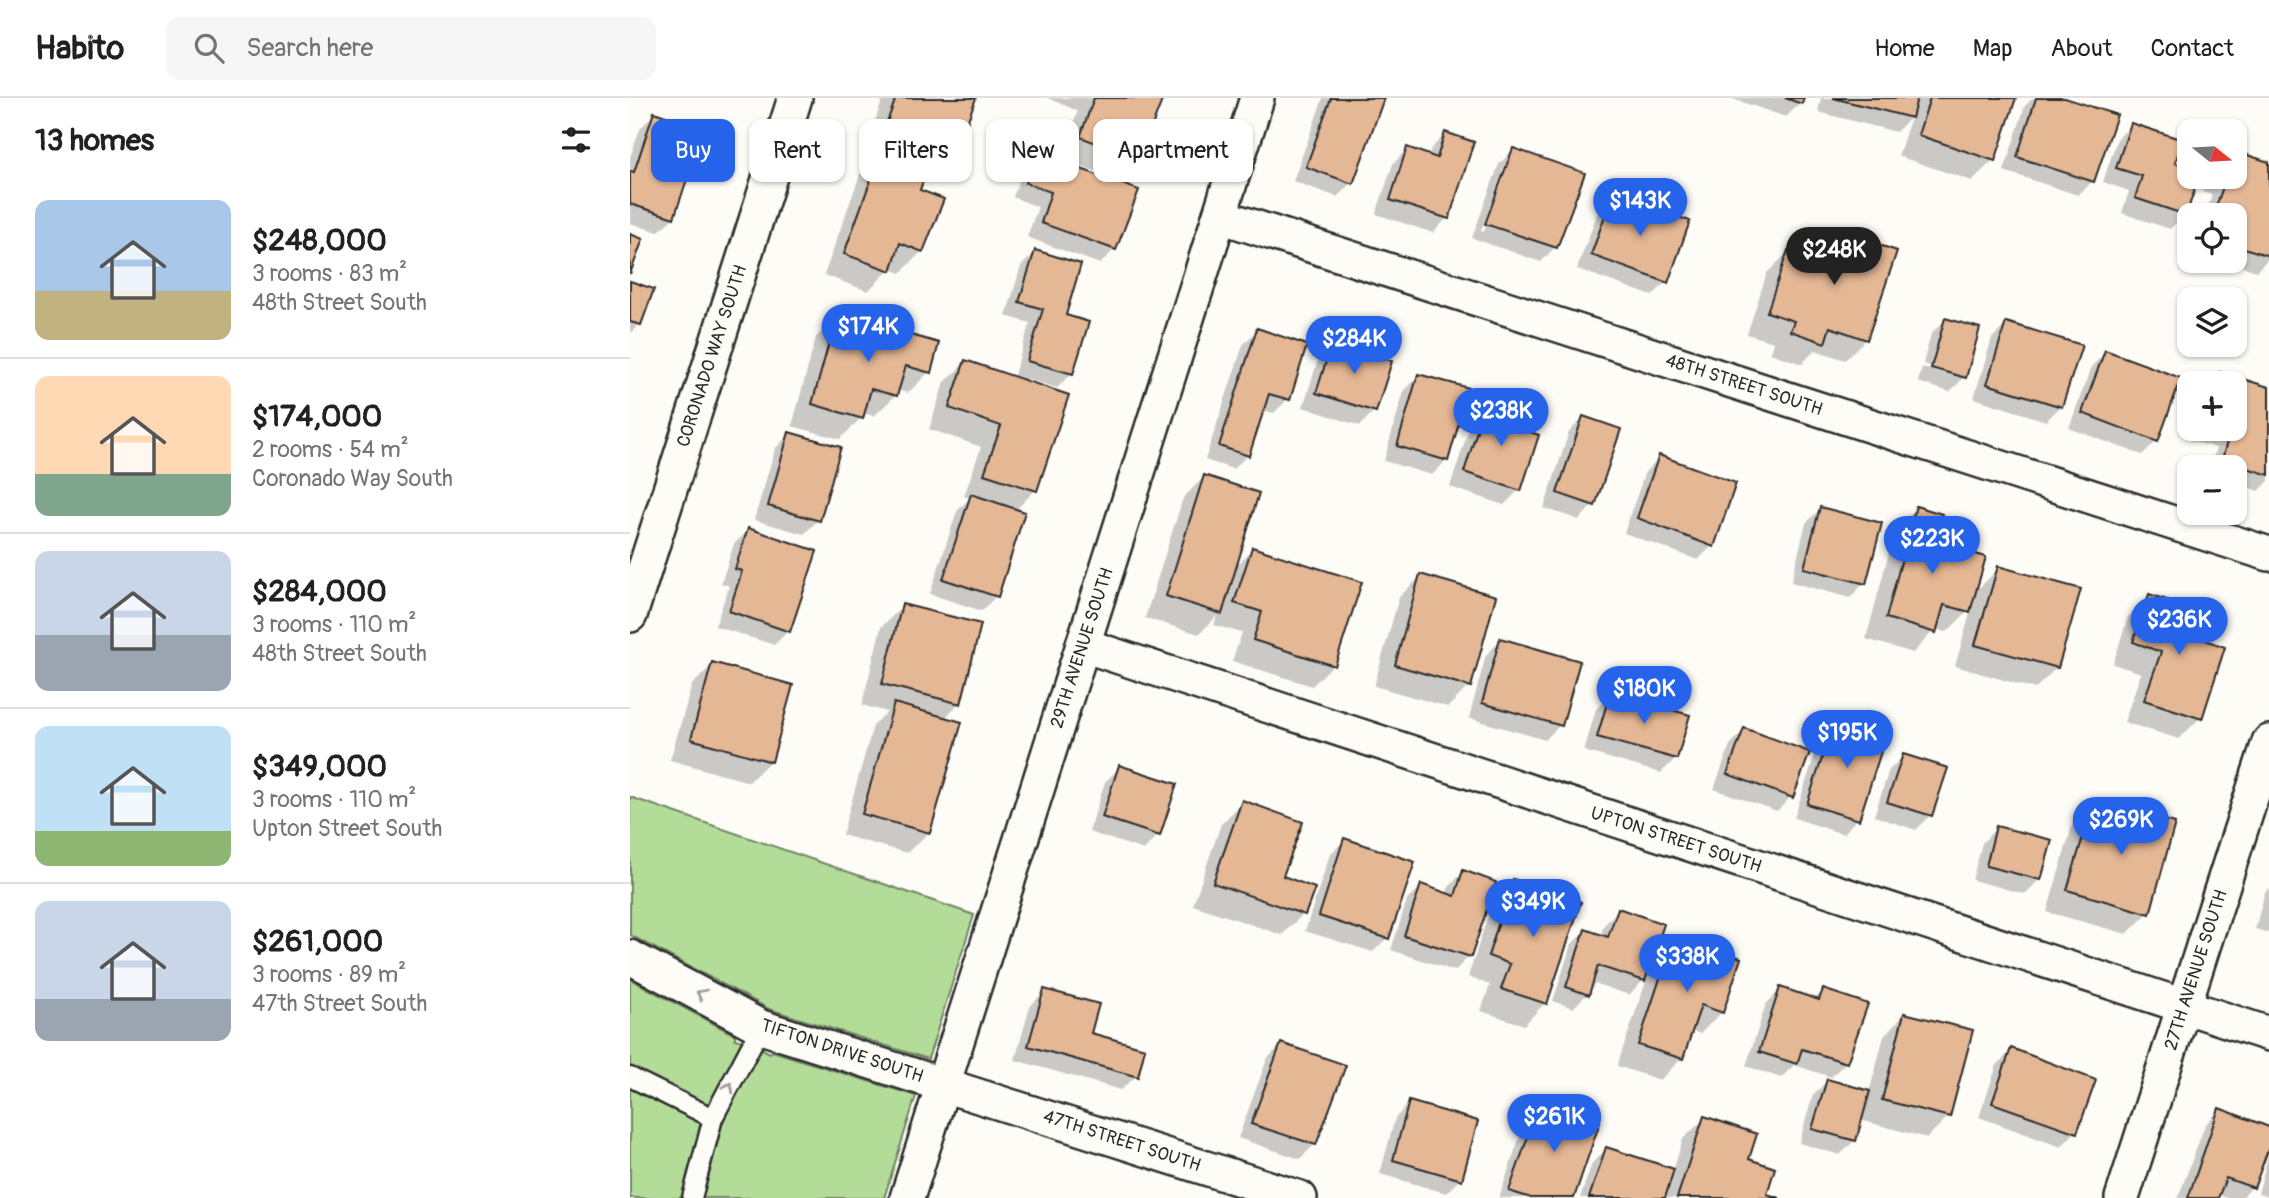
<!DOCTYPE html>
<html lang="en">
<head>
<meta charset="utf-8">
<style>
	body { margin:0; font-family:Pangolin,sans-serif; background:#f6f6f6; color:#202124; height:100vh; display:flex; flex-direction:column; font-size:26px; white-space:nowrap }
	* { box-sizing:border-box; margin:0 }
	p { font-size:23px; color:#757577 }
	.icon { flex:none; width:38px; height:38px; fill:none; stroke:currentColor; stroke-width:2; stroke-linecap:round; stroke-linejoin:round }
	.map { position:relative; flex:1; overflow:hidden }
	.drawer { display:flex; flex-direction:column; background:#fff; width:630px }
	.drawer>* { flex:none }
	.hud { position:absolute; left:21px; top:21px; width:665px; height:63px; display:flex; gap:14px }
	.needle { width:46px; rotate:108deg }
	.controls { position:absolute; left:1547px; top:21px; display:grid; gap:14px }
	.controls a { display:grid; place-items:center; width:70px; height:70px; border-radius:14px; background:#fff; box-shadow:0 2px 5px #0004; font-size:35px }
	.price { position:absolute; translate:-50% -60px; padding:0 16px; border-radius:24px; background:#2563eb; color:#fff; font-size:23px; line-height:46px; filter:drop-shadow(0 2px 4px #0008) }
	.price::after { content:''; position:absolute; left:50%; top:42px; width:21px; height:16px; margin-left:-10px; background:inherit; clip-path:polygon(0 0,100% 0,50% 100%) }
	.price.active { background:#222; color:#fff }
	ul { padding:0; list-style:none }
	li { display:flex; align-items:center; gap:21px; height:175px; padding:0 35px }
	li+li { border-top:2px solid #e0e0e0 }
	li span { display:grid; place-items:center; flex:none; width:196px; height:140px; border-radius:14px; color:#555 }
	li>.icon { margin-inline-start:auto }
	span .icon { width:84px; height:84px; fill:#fffc; stroke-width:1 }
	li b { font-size:30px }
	h2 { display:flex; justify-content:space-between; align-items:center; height:84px; padding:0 35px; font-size:30px }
	.pill { padding:0 24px; border-radius:14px; background:#fff; box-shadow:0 2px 5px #0004; font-size:24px; line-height:63px }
	.pill.active { background:#2563eb; color:#fff }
	header { display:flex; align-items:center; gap:42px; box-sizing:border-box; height:98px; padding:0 35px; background:#fff; border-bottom:2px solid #e0e0e0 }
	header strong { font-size:33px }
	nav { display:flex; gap:38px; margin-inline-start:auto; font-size:24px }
	.search { width:490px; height:63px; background:#f6f6f6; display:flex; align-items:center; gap:18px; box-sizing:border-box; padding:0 24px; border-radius:14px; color:#757577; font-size:26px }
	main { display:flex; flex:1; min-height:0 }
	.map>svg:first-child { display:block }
</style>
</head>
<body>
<header>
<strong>Habito</strong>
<div class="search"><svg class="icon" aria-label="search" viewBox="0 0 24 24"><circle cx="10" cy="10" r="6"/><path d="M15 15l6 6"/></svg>Search here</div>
<nav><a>Home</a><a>Map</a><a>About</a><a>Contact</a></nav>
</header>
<main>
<section class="drawer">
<h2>13 homes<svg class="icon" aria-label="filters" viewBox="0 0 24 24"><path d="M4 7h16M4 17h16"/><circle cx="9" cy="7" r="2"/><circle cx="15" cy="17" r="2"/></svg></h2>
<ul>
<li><span style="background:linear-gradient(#a9c7e8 65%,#c2b280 0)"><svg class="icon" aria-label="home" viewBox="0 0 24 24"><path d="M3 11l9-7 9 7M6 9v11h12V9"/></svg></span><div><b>$248,000</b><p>3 rooms · 83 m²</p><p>48th Street South</p></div></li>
<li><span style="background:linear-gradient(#ffd9b3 70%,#7fa58c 0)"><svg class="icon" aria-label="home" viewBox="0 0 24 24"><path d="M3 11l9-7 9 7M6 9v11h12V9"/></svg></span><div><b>$174,000</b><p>2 rooms · 54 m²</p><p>Coronado Way South</p></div></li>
<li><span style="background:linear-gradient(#c9d6e8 60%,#9aa5b1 0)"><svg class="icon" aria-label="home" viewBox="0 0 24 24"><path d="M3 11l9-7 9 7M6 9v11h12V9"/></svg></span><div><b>$284,000</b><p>3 rooms · 110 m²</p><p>48th Street South</p></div></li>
<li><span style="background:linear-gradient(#bfe0f5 75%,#8fb573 0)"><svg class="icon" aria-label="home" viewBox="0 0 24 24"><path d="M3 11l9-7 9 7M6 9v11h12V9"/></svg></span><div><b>$349,000</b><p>3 rooms · 110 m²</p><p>Upton Street South</p></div></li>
<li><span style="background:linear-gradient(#c9d6e8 70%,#9aa5b1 0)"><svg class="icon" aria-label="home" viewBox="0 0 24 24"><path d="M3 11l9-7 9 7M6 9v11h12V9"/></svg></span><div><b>$261,000</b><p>3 rooms · 89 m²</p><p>47th Street South</p></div></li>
</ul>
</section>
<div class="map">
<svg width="1639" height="1100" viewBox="0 0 1639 1100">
	<rect width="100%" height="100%" fill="#fdfcf7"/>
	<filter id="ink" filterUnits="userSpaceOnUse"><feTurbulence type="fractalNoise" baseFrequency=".0143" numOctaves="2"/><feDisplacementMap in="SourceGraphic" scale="14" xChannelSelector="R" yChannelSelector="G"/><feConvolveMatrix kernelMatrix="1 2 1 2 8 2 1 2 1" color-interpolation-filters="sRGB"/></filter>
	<g filter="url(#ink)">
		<g fill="#b3dc99" stroke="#6f8462" stroke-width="2">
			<path d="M0,699L344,817L298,961L139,911L0,837Z"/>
			<path d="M0,881L105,937V941L123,946L140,955L142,953L286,998L254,1100H0Z"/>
		</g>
		<g fill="#0003" fill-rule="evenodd">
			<path d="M253,0H344L323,57L302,79L294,76L288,93L292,153L271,175L260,171L238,193L194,177L232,71L245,58L234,54Z"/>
			<path d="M417,0H531L508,60L486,81L430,60L448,13Z"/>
			<path d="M693,0H749L721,85L707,99L663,83Z"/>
			<path d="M1100,0H1172L1170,5L1156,19Z"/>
			<path d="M1191,0H1385L1363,62L1342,83L1268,58L1281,19L1266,34L1188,14Z"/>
			<path d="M1403,0H1430L1463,83L1448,97L1374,73L1395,8Z"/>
			<path d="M24,16L43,120L28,134L0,125V59L10,31Z"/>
			<path d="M1501,27L1543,66L1559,71V79H1567L1555,116L1540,131L1492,115L1499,93L1473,84L1487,41Z"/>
			<path d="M815,36L817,120L803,135L746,116L763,66L777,51L798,59L801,51Z"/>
			<path d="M883,52L925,149L911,164L842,140L869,66ZM875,67H878L854,134L851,133Z"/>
			<path d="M1605,55L1639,66V160L1626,173L1596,163H1605V117H1575L1582,97L1572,94L1577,79H1605Z"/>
			<path d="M408,57L485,151L470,166L397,139L408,109L383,99L393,71Z"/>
			<path d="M984,97L1036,184L1022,198L947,171L969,111Z"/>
			<path d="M1196,131L1236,241L1215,262L1185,252L1172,266L1140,255L1143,244L1117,236L1137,175L1158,154L1172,159L1174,153Z"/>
			<path d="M406,154L434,219L442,275L427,290L397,281L396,284L437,298L405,392L385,413L366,498L352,513L300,496L327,413L340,400L334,398L351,349L299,331L314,285L335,264L383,280L400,225L376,218L391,168Z"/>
			<path d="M0,185L9,226L0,236Z"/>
			<path d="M208,218L299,274L278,295L267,292L266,297L244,318L233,315L231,320L210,341L162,328L186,239Z"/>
			<path d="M1315,222L1334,279L1320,294L1288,284L1301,236ZM1293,266L1327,276V279L1292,269Z"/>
			<path d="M1377,226L1431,308L1416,323L1344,300L1362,240Z"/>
			<path d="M627,232L658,301L644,315L632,312L618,357L603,371L575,362L613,247Z"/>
			<path d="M703,244L744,313L730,328L673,309L689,259Z"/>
			<path d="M1476,254L1527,343L1512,357L1439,330L1461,269Z"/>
			<path d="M1590,276L1639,291V383L1629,393L1605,385V369H1580L1586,350L1559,342L1563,331H1605V285H1580Z"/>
			<path d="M788,278L817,362L802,377L754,363L774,292Z"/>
			<path d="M858,303L889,392L874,407L820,389L843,318Z"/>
			<path d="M953,320L963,407L949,422L914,410L939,334Z"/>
			<path d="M159,336L188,422L174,436L124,422L145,351Z"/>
			<path d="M1030,359L1082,448L1068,462L994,435L1015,374Z"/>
			<path d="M574,379L604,471L623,451L703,567L682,588L602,563L612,535L584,527L587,518L569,536L515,520L553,400Z"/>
			<path d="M1287,410L1302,445L1343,496L1369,470L1427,569L1405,591L1325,568L1342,509L1317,534L1305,531L1283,555L1236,541L1265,432Z"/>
			<path d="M1190,411L1234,485L1220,500L1161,484L1176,425Z"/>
			<path d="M119,432L158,533L144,547L85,528L99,488L91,485L104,446Z"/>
			<path d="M791,478L839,588L818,609L744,588L769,499Z"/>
			<path d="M1519,498L1570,620L1549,641L1494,624L1511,575L1483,566L1498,519Z"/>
			<path d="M273,508L329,605L314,621L299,734L277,755L212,737L243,628L257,614L232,607L251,529Z"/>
			<path d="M871,542L930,627L915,642L839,620L856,557Z"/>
			<path d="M83,566L140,663L119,684L40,662L62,587Z"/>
			<path d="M980,597L1046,660L1031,675L954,653L966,611Z"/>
			<path d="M1206,623L1227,721L1213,736L1164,720L1191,638Z"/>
			<path d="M1114,632L1161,699L1147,713L1084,691L1100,647Z"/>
			<path d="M1273,658L1300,717L1286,732L1244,718L1259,672Z"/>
			<path d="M490,669L528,737L514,752L459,734L475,684Z"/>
			<path d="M613,704L651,779L673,816L652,837L563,807L591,726Z"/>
			<path d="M1464,704L1518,815L1497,836L1417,814L1443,725Z"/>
			<path d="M1366,730L1410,781L1395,796L1342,782L1352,745Z"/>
			<path d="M715,742L757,840L743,854L675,833L700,756Z"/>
			<path d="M833,774L839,858L825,873L761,852L777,802L792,788L816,796L819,789Z"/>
			<path d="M883,783L915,905L894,927L851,913L860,887L838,879L862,805Z"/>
			<path d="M1639,790V835L1625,831L1635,794Z"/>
			<path d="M988,812L1019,865L1045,840L1092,914L1070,936L1061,932L1051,961L1030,982L987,968L1018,878L999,897L961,884L957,896L943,910L923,903L941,847L955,833L970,838L974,827Z"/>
			<path d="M1151,891L1184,902L1193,893L1216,964L1201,979L1164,967L1151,980L1116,968L1136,906Z"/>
			<path d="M415,893L506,978L491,992L385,962L400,908Z"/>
			<path d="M1275,916L1319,1018L1297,1040L1230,1022L1224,1043L1210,1057L1169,1045L1183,997L1197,983L1239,995L1254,938Z"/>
			<path d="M651,947L685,1046L670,1061L608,1040L637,961Z"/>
			<path d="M1382,952L1445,1034L1431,1049L1349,1019L1367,967Z"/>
			<path d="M780,1005L830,1081L816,1095L750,1076L765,1020Z"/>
			<path d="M910,1006L942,1100H869L896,1020Z"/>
			<path d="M1589,1012L1639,1030V1044L1622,1089L1612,1100H1597L1588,1097L1586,1100H1548L1575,1027Z"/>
			<path d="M1075,1020L1117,1062L1135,1097L1144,1100H950L962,1065L976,1051L1043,1073L1053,1041Z"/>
			<path d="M1639,1054V1099L1628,1096Z"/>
		</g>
		<g fill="#e4b795" stroke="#2b2b2b" stroke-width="2">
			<path d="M266,0H346L325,58L254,32Z"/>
			<path d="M464,0H533L509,61L450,39Z"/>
			<path d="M701,0H754L723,86L676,69Z"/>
			<path d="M1155,0H1174L1172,6Z"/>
			<path d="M1203,0H1287L1282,20Z"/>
			<path d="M1300,0H1386L1365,63L1288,37Z"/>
			<path d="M1406,0H1435L1487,17L1464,84L1387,59Z"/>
			<path d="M24,14L74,31L44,120L0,106V73L4,74Z"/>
			<path d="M1501,25L1553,42L1545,65L1559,69V79H1569L1556,117L1505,100L1512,78L1486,70Z"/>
			<path d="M815,34L844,44L819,121L760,102L777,49L807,60Z"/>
			<path d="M253,48L299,65L290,92L314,101L293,154L270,145L261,173L214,156Z"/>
			<path d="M883,50L955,75L927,150L855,126Z"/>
			<path d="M1605,53L1639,64V158L1605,147L1608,132L1605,131V117H1583L1595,83L1586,79H1605Z"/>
			<path d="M407,55L509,92L486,152L411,125L421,94L396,85Z"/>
			<path d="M983,95L1060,123L1038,185L961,157Z"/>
			<path d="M1195,129L1267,153L1237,242L1200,229L1195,245L1160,233L1164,223L1137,214L1158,152L1183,160L1181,168L1198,174L1202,162L1186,157Z"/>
			<path d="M0,136L13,141L0,176Z"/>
			<path d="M405,152L451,166L436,217L459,224L443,276L397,263L413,211L389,204Z"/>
			<path d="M0,183L24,191L11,227L0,224Z"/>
			<path d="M207,216L309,245L301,275L276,268L267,298L241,291L233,321L182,306Z"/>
			<path d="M1315,220L1350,230L1336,280L1301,270Z"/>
			<path d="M1376,224L1452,247L1432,309L1357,286Z"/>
			<path d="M627,230L677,247L660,302L639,296L619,358L589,348Z"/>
			<path d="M703,242L762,263L746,314L686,295Z"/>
			<path d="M1475,252L1551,280L1528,344L1452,315Z"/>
			<path d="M335,262L439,297L407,393L354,376L371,328L319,310Z"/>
			<path d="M1590,274L1639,289V377L1592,362L1599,336L1584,331H1605V285H1586Z"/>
			<path d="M788,276L839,290L818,363L767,348Z"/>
			<path d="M857,301L887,312L882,328L909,337L891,393L834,374Z"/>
			<path d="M953,318L991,331L965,408L927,395Z"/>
			<path d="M159,334L211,349L190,423L138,408Z"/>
			<path d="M1029,357L1106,385L1084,449L1007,420Z"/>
			<path d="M574,377L629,395L592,516L536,498Z"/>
			<path d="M341,396L395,414L368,499L313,481Z"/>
			<path d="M1286,408L1312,416L1304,444L1356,459L1340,514L1314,507L1306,535L1256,520Z"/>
			<path d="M1190,409L1252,425L1236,486L1174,470Z"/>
			<path d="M118,430L187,453L160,534L99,513L112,473L105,471Z"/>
			<path d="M622,449L732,484L705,568L623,542L632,514L604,505Z"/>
			<path d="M1368,468L1451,491L1428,570L1345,547Z"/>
			<path d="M790,476L866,498L841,589L765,567Z"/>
			<path d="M1519,496L1575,515L1567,539L1595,549L1572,621L1514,602L1531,554L1503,544Z"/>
			<path d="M272,506L351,526L331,606L252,586Z"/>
			<path d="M870,540L950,563L932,628L852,605Z"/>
			<path d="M82,564L163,587L142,664L61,641Z"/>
			<path d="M980,595L1060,617L1047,661L967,639Z"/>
			<path d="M264,605L332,624L300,735L232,716Z"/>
			<path d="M1205,621L1256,638L1229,722L1177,706Z"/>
			<path d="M1114,630L1180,654L1163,700L1097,676Z"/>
			<path d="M1273,656L1318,670L1302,718L1257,704Z"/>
			<path d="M489,667L547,686L530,738L472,719Z"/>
			<path d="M612,702L673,724L653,778L685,790L675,817L583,785Z"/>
			<path d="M1464,702L1545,725L1520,816L1437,792Z"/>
			<path d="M1366,728L1422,742L1411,782L1356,768Z"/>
			<path d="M714,740L785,764L759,841L689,818Z"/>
			<path d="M833,772L866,784L841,859L774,838L791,786L825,798Z"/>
			<path d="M883,781L951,804L917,906L871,891L880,866L858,858Z"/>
			<path d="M988,810L1034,826L1015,883L968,868L959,897L936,889L955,831L978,839Z"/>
			<path d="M1044,838L1111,860L1093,915L1071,907L1053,961L1008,947Z"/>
			<path d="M1150,889L1189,902L1193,891L1238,906L1217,965L1172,951L1167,966L1129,954Z"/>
			<path d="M414,891L469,906L461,935L515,950L508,979L398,948Z"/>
			<path d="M1274,915L1343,932L1320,1019L1252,1002Z"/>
			<path d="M651,945L716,967L686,1047L621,1026Z"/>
			<path d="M1381,950L1466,982L1447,1035L1362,1005Z"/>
			<path d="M1197,981L1240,993L1226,1043L1182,1031Z"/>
			<path d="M779,1003L848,1023L832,1082L763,1062Z"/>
			<path d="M910,1004L970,1024L944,1100H901L879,1093Z"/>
			<path d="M1589,1010L1639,1029V1049L1624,1090L1596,1080L1588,1100H1558Z"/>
			<path d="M1074,1018L1127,1036L1119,1061L1145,1070L1137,1096L1150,1100H1047Z"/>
			<path d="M976,1049L1044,1071L1035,1100H959Z"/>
		</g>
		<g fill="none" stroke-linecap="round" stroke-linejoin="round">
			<defs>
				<g id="service">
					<path d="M0,979L83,1020"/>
					<path d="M62,1100L83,1020L131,929"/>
				</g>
				<g id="minor">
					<path d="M590,118L1639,456"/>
					<path d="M0,517L165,0"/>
					<path d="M453,547L1639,936"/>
					<path d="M0,859L131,929L670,1100"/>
					<path d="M277,1100L627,0"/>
					<path d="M1492,1100L1639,644"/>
				</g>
			</defs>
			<use href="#service" stroke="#2b2b2b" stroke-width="23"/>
			<use href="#minor" stroke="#2b2b2b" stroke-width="38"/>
			<use href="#service" stroke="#fdfcf7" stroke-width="18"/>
			<use href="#minor" stroke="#fdfcf7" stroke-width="33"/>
		</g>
		<defs><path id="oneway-chevron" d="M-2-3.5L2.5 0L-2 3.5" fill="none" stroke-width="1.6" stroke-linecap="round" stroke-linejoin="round" transform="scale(1.75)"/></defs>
		<g stroke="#9e9e9b">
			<use href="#oneway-chevron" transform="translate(71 896) rotate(-152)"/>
			<use href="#oneway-chevron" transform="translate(99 989) rotate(-62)"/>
		</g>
	</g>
	<g text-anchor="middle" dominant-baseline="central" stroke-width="7" stroke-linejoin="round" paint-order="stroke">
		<g font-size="18" fill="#2b2b2b" stroke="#fdfcf7">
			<text transform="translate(82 258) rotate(-72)">CORONADO WAY SOUTH</text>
			<text transform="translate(1114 287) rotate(18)">48TH STREET SOUTH</text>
			<text transform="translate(452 550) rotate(-72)">29TH AVENUE SOUTH</text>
			<text transform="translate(1046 742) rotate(18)">UPTON STREET SOUTH</text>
			<text transform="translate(1566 872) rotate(-72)">27TH AVENUE SOUTH</text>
			<text transform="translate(212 953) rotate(18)">TIFTON DRIVE SOUTH</text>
			<text transform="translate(492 1043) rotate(18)">47TH STREET SOUTH</text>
		</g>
	</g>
</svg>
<div class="controls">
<a><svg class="needle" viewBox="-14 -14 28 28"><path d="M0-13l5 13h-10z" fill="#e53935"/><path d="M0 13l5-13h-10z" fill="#757577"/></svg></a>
<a><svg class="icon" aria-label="locate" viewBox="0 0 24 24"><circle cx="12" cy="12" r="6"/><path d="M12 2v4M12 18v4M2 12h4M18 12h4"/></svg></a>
<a><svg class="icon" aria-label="layers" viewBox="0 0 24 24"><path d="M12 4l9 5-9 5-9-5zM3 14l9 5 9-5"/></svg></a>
<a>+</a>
<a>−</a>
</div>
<b class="price" style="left:1010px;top:140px">$143K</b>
<b class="price active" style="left:1204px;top:189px">$248K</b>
<b class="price" style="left:238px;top:266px">$174K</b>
<b class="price" style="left:724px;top:278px">$284K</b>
<b class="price" style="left:871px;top:350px">$238K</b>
<b class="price" style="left:1302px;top:478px">$223K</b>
<b class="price" style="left:1549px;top:559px">$236K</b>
<b class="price" style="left:1014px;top:628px">$180K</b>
<b class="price" style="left:1217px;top:672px">$195K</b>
<b class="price" style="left:1491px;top:759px">$269K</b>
<b class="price" style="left:903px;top:841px">$349K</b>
<b class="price" style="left:1057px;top:896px">$338K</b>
<b class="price" style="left:924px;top:1056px">$261K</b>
<div class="hud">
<a class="pill active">Buy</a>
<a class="pill">Rent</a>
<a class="pill">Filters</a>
<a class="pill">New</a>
<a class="pill">Apartment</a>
</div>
</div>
</main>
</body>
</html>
